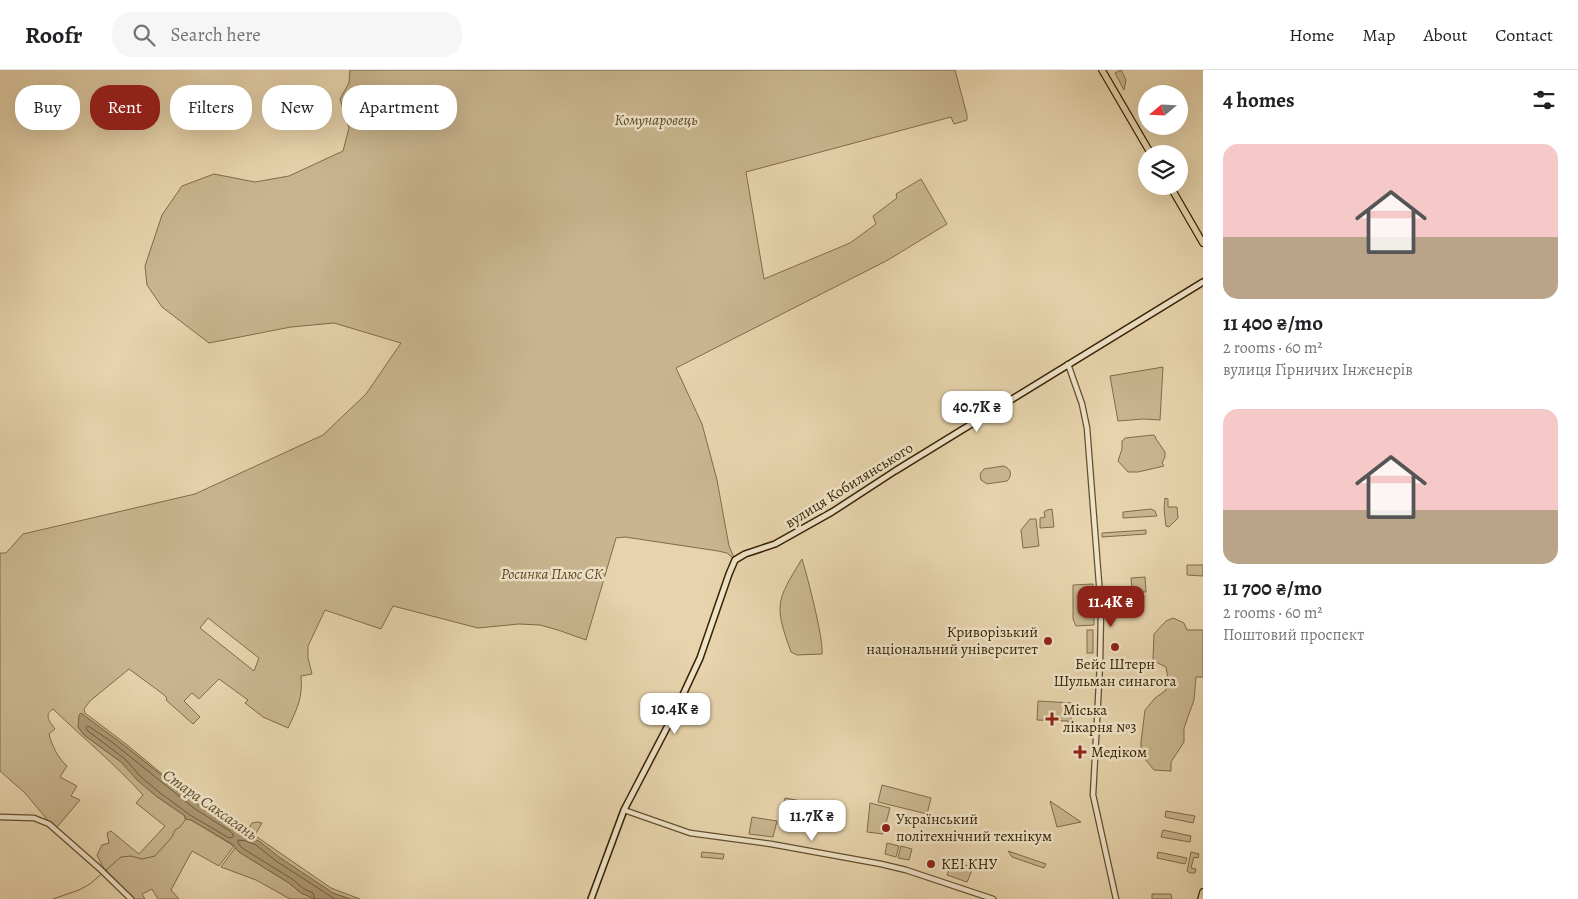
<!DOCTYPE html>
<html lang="en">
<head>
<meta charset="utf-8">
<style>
	body { margin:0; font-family:Alegreya,serif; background:#f6f6f6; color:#202124; height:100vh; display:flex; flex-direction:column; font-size:19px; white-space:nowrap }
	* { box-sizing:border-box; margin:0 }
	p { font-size:16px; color:#757577 }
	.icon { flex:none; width:28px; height:28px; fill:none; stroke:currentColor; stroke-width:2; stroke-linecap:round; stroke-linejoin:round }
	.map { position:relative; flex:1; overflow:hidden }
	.drawer { display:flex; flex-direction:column; background:#fff; width:375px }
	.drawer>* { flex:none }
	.top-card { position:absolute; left:15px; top:15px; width:475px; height:45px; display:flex; gap:10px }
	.needle { width:32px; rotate:251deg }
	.buttons { position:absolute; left:1138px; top:15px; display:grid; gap:10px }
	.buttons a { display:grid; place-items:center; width:50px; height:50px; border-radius:50%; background:#fff; box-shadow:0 5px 20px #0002; font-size:25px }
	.price { position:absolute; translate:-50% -42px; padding:0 11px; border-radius:10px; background:#fff; color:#222; font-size:16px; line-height:32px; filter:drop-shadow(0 1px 2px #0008) }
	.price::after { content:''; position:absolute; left:50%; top:30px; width:15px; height:11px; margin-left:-8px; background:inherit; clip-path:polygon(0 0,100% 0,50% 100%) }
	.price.current { background:#8f2418; color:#fff }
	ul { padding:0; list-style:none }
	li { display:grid; align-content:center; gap:10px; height:265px; padding:0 20px }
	li span { display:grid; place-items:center; height:155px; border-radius:15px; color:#555 }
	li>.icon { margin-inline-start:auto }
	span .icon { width:90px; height:90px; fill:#fffc; stroke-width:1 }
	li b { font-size:21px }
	h2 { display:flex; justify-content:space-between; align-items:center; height:60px; padding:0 20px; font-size:21px }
	.chip { padding:0 18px; border-radius:20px; background:#fff; box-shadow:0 5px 20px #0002; font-size:18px; line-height:45px }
	.chip.current { background:#8f2418; color:#fff }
	header { display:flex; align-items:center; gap:30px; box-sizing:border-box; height:70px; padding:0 25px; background:#fff; border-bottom:1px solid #e0e0e0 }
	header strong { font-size:24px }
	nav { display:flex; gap:28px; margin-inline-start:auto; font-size:18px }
	.search { width:350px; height:45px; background:#f6f6f6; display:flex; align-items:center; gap:12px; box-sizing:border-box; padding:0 18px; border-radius:20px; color:#757577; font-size:19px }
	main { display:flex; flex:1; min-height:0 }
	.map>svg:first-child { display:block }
</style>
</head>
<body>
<header>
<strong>Roofr</strong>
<div class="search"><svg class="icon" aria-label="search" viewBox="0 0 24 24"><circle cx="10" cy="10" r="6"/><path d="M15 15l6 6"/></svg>Search here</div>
<nav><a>Home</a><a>Map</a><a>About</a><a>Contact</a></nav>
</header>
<main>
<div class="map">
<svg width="1203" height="829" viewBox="0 0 1203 829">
	<rect width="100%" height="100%" fill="#e7d4ac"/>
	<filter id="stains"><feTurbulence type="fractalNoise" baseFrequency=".004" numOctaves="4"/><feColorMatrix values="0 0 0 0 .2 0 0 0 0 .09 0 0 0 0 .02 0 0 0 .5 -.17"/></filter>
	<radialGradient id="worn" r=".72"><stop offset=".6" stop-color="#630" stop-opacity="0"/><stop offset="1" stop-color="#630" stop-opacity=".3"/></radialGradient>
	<g fill="#c9b68f" stroke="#806c48" fill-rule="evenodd">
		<path d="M350,0H955L967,45V50L954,54L951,47L746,102L764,209L850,173L876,154L873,146L897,128L896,124L921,109L947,154L888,190L676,298L702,354L717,410L729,476L735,490L727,483L718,481L625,467L616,468L586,570L558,560L540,555L519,554L478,558L393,536L381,559L325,540L308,576V588L312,604L301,606C303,628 297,639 288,658L263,647L245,633L248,630L219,609L199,629L192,623L184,631L200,647L193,654L166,630L167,628L163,624L129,599L90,631L84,639L85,643L126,674L178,717L235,756H239L242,752L247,757L242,765L221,748L199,735L125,676L82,644L78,657L84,665L121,692L156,726L185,746V749L191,750L234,776L219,796L192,781L171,820L179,829H158L152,819L142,824L145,829H134L103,797L97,785L102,775L109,773L107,763L111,761L139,784L165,756L136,733L143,725C115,694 83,668 53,639C44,645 49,651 55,659L49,664C52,676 58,688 67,696L60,707L77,716L71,726L80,730L57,757L50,753L25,723L0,701V483H6L23,464L195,424L323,365L366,324L401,273L334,253L291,257L209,273L162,237L147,215L145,196L162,145L182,116L214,104L255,112L289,106L343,81L349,58L340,29L349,13ZM208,548L259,588L254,601L200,558Z"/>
		<path d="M1121,0L1126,10L1124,20L1115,3Z"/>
		<path d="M1163,297L1160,350L1143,349L1118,351L1110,306Z"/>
		<path d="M1153,365L1155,366L1156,369L1165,382V387L1162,393L1164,396L1138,402H1128L1118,391L1122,379V371L1125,368Z"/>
		<path d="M1003,396C1011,398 1013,405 1007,411L987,414L981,410L980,404L984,399Z"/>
		<path d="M1165,428L1168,429V437H1177L1178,448L1169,457L1166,456L1164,439Z"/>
		<path d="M1052,439L1054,457L1040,458V448L1045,447L1044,442L1047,440Z"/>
		<path d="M1151,439L1155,441L1157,446L1123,448V442Z"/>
		<path d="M1030,449H1036L1039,476L1023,478L1021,460Z"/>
		<path d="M1146,460V464L1102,467V463Z"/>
		<path d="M802,489C807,505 824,570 822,584L797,585L791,582C774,535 776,531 802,489Z"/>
		<path d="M1187,495H1203V506L1187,505Z"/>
		<path d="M1145,507L1146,522L1132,521L1131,508Z"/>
		<path d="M1093,514L1094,555L1076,556L1073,549V515Z"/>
		<path d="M1173,548L1184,553L1187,560H1203V607H1196L1194,630L1184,658V672L1171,692V701L1154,700L1141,684V672L1145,640L1155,628L1165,621L1169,614L1166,597L1154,591L1153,589L1154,564L1166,551Z"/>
		<rect x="1087" y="560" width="6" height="23"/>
		<path d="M1038,631L1072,633L1071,650H1075L1074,660H1068V651L1037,650Z"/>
		<path d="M882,715L931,728L927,744L878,732Z"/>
		<path d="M785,728L801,731L798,745L830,752L829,759L813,756L812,760L791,756L792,749L780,746Z"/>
		<path d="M1050,731L1081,752L1057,757Z"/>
		<path d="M870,733L890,738L883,764L867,762Z"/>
		<path d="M1166,741L1195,746L1193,753L1165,747Z"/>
		<path d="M752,747L777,751L773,767L749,764Z"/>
		<path d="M257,752L262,753L255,765L257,767L331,818L360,829H350L333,823L244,765L252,753Z"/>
		<path d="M1163,760L1191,766L1190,772L1161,767Z"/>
		<path d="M887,773L899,776L896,787L885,784Z"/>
		<path d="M901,776L912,779L909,790L898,788Z"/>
		<path d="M235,778L239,782L289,813L301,823L315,829H290L256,810L221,797Z"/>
		<path d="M1008,781L1046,794L1044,798L1012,787Z"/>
		<path d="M702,782L724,784L723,789L701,787Z"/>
		<path d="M1158,782L1187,788L1185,794L1157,788Z"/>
		<path d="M1191,782L1199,784L1198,788L1194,787L1191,798L1196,799L1195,803H1190L1187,801Z"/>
		<path d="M953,790L973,798L967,812L947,805Z"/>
		<path d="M1152,824H1171L1172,829H1152Z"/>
	</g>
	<path fill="#ab9772" stroke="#7d6845" d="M81,643L125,676L199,735L221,748L242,765L259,771L279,787L333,823L350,829H315L301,823L289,813L239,782L232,774L191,750L185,749V746L156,726L138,711L121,692L84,665L78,657L79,645Z"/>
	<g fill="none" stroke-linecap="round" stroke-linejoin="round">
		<g stroke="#715c3a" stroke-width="1">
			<path d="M88,656L112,672L195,739L230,761L233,764V767L229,768L190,745L159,722L141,707L125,689L88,661L86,658Z"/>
			<path d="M315,829L313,823L304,819L292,809L242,778L238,773V770L246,771L256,775L276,791L335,829"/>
		</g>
		<path stroke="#7d6845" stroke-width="1" d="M53,829L79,820L90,814L121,787L131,786L142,789L155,786L172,767L175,760L180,757L186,749"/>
		<defs>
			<g id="tertiary">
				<path d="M1068,294L1082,334L1087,358L1101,539L1100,594L1093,725L1116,829"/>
				<path d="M624,740L690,763L771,774L881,794L906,800L993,829"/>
				<path d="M0,747L34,748L49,754L99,798L131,829"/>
			</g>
			<path id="secondary" d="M591,829L624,740L674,644L700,588L729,504L735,490L745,484L775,474L832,442L895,401L1203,212"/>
			<g id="primary">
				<path d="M1102,0L1151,84"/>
				<path d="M1170,116L1203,173"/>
				<path d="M1201,829L1203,822"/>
			</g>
		</defs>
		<use href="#tertiary" stroke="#634e2c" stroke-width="7"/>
		<use href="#secondary" stroke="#372202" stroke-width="8"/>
		<use href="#primary" stroke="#372202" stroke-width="8"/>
		<use href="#tertiary" stroke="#efe3c9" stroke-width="4.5"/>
		<use href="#secondary" stroke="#efe3c9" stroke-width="5"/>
		<use href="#primary" stroke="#e7d4ac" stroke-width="5.5"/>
	</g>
	<g fill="#8f2418" stroke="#efe3c9" stroke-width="2">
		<circle cx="1048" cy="571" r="5"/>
		<circle cx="1115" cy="577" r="5"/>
		<path d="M1049.5 641.5h5v5h5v5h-5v5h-5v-5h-5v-5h5z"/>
		<path d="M1077.5 674.5h5v5h5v5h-5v5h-5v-5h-5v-5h5z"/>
		<circle cx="886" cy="758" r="5"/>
		<circle cx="931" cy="794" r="5"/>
	</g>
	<g text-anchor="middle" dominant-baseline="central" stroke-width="5" stroke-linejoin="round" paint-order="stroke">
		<g font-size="15" font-style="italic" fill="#5c4725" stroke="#efe3c9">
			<text x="656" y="50">Комунаровець</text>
			<text x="552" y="504">Росинка Плюс СК</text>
		</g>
		<g font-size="15" fill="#372202" stroke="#efe3c9">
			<text transform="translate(849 415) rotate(-32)">вулиця Кобилянського</text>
		</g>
		<g font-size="15" fill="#372202" stroke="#efe3c9" text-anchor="start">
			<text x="1038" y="562" text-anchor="end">Криворізький<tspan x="1038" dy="17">національний університет</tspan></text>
			<text x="1115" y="594" text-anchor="middle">Бейс Штерн<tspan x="1115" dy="17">Шульман синагога</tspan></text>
			<text x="1063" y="640">Міська<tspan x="1063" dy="17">лікарня №3</tspan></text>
			<text x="1091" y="682">Медіком</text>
			<text x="896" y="749">Український<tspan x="896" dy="17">політехнічний технікум</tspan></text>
			<text x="941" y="794">КЕІ КНУ</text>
		</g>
		<g font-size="16" font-style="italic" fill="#604b29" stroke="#efe3c9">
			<text transform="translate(210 735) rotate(35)">Стара Саксагань</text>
		</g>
	</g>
	<rect width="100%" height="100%" filter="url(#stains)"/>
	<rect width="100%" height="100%" fill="url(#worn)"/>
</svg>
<div class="buttons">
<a><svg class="needle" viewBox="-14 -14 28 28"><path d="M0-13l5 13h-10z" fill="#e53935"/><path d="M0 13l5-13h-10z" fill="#757577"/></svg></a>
<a><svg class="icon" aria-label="layers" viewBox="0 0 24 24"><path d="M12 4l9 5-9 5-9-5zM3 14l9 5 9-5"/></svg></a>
</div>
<b class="price" style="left:977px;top:363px">40.7K ₴</b>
<b class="price current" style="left:1111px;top:558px">11.4K ₴</b>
<b class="price" style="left:675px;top:665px">10.4K ₴</b>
<b class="price" style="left:812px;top:772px">11.7K ₴</b>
<div class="top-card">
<a class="chip">Buy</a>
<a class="chip current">Rent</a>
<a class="chip">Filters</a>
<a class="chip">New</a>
<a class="chip">Apartment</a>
</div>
</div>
<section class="drawer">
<h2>4 homes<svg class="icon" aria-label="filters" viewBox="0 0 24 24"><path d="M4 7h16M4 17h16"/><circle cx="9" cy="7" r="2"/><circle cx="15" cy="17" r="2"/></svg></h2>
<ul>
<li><span style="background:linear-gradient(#f6c9c9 60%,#b9a48a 0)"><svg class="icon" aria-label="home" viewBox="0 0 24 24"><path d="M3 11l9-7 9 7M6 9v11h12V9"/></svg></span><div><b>11 400 ₴/mo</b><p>2 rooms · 60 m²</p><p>вулиця Гірничих Інженерів</p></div></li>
<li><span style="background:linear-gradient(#f6c9c9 65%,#b9a48a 0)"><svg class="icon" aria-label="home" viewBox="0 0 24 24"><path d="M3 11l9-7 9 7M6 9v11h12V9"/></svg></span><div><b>11 700 ₴/mo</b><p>2 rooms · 60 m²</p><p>Поштовий проспект</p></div></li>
</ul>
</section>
</main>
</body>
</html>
